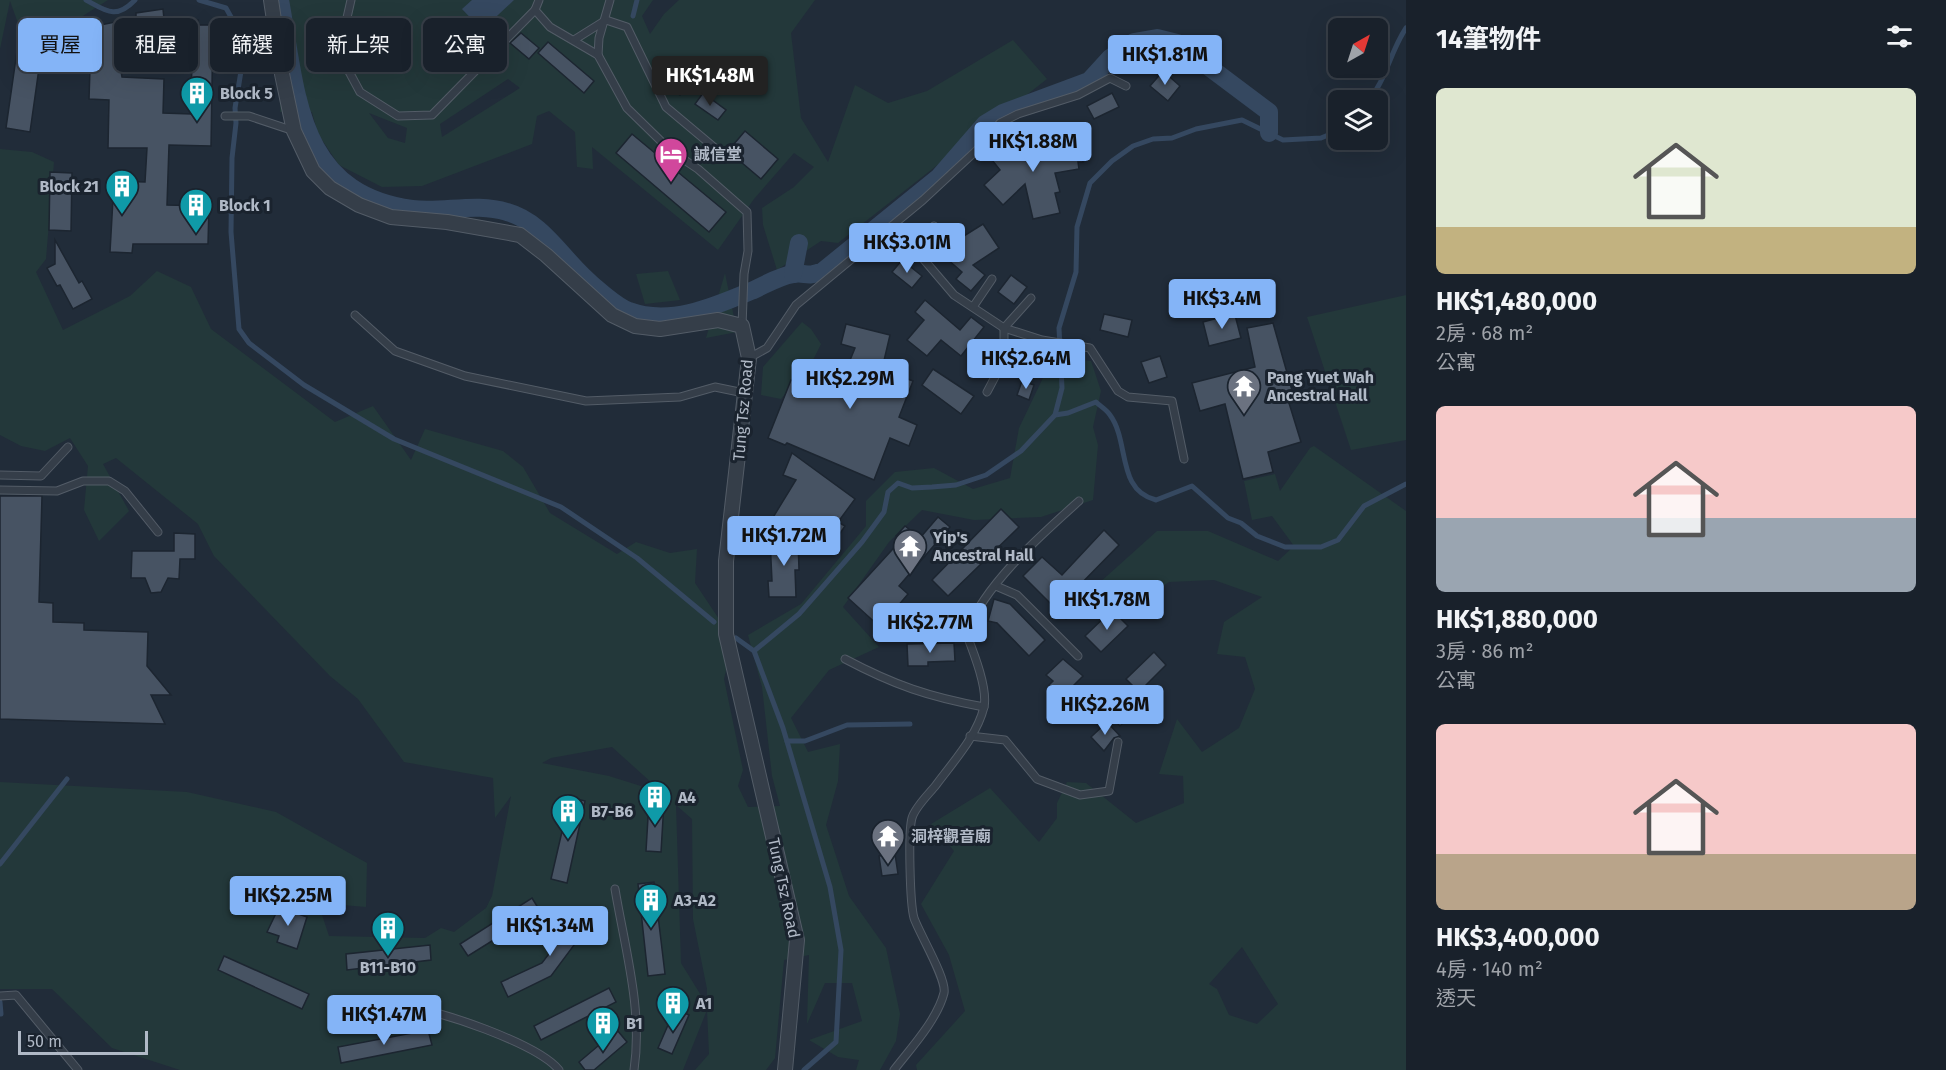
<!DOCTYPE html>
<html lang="zh-TW">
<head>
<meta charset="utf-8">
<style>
	body { margin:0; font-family:"Fira Sans","Noto Sans TC",sans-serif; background:#222933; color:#f1f3f6; height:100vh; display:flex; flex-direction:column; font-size:22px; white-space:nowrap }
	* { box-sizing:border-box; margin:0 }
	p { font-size:20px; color:#9fa3a9 }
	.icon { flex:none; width:33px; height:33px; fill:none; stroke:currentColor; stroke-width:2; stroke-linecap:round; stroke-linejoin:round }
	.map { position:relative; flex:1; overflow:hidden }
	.side { display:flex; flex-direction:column; background:#19212b; width:540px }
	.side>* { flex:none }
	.hud { position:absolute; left:18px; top:18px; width:570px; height:54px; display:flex; gap:12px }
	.needle { width:39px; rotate:39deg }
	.controls { position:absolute; left:1328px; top:18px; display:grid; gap:12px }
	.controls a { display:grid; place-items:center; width:60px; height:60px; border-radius:9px; background:#19212b; box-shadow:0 6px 24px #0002,0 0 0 2px #373e47; font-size:30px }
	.scale { position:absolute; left:18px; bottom:15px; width:130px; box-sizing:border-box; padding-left:6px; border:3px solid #b0b9c6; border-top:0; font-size:16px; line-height:21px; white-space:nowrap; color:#b0b9c6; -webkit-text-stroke:4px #1a232e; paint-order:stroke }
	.price { position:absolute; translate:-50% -51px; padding:0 14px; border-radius:6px; background:#84b4f7; color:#111; font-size:20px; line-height:39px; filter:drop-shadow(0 2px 3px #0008) }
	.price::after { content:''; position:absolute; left:50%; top:36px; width:18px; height:14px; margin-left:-9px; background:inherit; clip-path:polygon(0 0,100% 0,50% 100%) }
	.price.selected { background:#222; color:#fff }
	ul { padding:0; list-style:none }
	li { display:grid; align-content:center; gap:12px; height:318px; padding:0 30px }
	li span { display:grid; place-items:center; height:186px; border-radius:9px; color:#555 }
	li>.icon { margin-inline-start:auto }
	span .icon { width:108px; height:108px; fill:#fffc; stroke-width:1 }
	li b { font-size:26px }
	h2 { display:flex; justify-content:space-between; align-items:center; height:72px; padding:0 30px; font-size:26px }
	.pill { padding:0 21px; border-radius:9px; background:#19212b; box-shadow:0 6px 24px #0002,0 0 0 2px #373e47; font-size:21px; line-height:54px }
	.pill.selected { background:#84b4f7; color:#111 }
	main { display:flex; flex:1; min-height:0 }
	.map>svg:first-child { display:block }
</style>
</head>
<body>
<main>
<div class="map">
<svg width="1406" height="1070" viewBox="0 0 1406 1070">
	<rect width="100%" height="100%" fill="#212c39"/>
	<g fill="#23383a" fill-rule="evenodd">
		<path d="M0,0H108L78,19L65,32L23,37L10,1L0,49Z"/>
		<path d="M285,0H653L642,16L650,34L664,14L679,0H815L791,33L801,118L828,162L855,85L888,103L927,91L1013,40L1047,79L838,243L821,241L777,270L763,225L762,208L794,187L814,167L794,153L754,199L718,250L592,147L593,169L577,167L575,132L549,111L537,116L532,144L422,186L382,187L339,165L318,134L312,112H280ZM508,79L520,88L442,137L440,124ZM369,113L407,128L405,143L388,138Z"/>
		<path d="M0,149L32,152L54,162L46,259L36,272L63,330L130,296L157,271L191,287L211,329L335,422L373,406L411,460L425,429L503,451L523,467L550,513L617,554L636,542L670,553L697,549L695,583L733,640L724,679L743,770L738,786L748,807L780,806L772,776L762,687L748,635L801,604L866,526V501L895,472L934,468L973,489L1010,478L1019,428L1053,357L1091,361L1101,391L1093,427L1098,445L1093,500L1041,517L974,520L922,510L889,542L843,607L879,647L829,670L791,718L808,752L840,744L838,781L826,825L849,896L886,948L900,1014L896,1041L880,1070H856L859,1060L838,1057L809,1040L862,1021L852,983H825L807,1024L809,955L784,960L775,1058L766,1070H695L709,1054L707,1010L683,1070H180L112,1048L52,989H0V782L187,792L276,812L367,863L366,907L318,903L329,936L425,938L441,928L454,932L486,908L492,896L511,796L495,818L493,778L404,762L358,699L330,676L214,556L198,524L116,458L103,464L129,511L99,541L84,510L88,466L70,438L45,451L21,446L0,435ZM612,747L663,793L609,776L542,763L551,758ZM676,805L692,819L693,919L707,989V1005L681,963Z"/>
		<path d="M668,271L680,300L645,304L636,274Z"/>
		<path d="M725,273L737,332L706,338Z"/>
		<path d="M1406,295V440L1351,450L1307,317Z"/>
		<path d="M802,322L811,329L821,344L814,358L781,399L761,395L763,367Z"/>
		<path d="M1314,446L1406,511V1070H917L916,1065L965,1011L949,955L921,904L954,851L931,824L990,788L1039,842L1057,818V803L1067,782L1086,783L1136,823L1184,803L1183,776L1159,774L1177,719L1202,752L1239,728L1255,689L1245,657L1217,654L1224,622L1262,597L1214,580L1169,582L1125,612L1098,584L1157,531H1208L1278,561L1294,546L1272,516L1252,520L1244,481L1275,474L1280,491L1310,448ZM1242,947L1278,1004L1257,1024L1229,1015L1217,989L1209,984Z"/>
	</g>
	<path fill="#354860" d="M472,0H514L482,30L462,9Z"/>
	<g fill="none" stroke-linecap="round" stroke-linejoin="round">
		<g stroke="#354860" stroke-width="5">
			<path d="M86,0C106,11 116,20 135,0"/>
			<path d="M199,0L226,8L241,35L242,65L235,108L236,123L232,158L231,232L239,329L249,343L304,385L394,439L561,507L637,558L714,622"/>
			<path d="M633,16L637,0"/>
			<path d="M1369,100C1386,80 1390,52 1406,28"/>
			<path d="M1055,415L1068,413L1096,402C1100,406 1107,410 1110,415C1130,442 1116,490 1156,500L1192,486L1228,518L1241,523L1257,536L1285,547H1321L1338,540L1364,506L1406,484"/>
			<path d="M736,638L754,651L783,728L830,887L841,950L836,1042L804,1070"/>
			<path d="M754,651L799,614L862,542L884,512L888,492L898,483L912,488L932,487L956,485L986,475L1021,451L1055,415L1062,388L1059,328L1076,272L1077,227L1090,183L1112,161L1133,146L1153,139L1172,138L1196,129L1242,120L1283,140L1321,138L1338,131"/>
			<path d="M787,741H805L847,725L910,724"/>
			<path d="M0,864L67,779"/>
			<path d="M0,1002L1,1014"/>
		</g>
		<g stroke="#354860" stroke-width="18">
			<path d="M280,0C297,92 296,193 412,209C443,213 476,202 507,212C540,221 559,253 582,275C592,285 617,307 629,311C670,326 713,307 751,291C763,286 779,276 793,274C807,272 806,278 823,271L939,177L985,124L1003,113L1089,81L1110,58L1134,42L1157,38L1177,43L1269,112V133"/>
			<path d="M793,274L799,243"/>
		</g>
	</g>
	<g fill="#475363" stroke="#1c2530" stroke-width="1.5" fill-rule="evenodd">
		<path d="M163,9L164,19L198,20V25H213L211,146L169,145L167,205L209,206L208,244H133L132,253L110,252L114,181L145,182L147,148H108L109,100L89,99L90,68H98L95,26L136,18V13ZM184,39L183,53L192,54L191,114L163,113L164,79L122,77L117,47Z"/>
		<path d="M458,28L468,39L451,54L442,44Z"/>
		<path d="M521,33L539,48L529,59L510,43Z"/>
		<path d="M548,42L594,81L584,93L538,53Z"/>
		<path d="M17,51L41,54L30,132L6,128Z"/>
		<path d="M671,71L688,84L680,95L663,82Z"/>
		<path d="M1163,71L1180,86L1168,101L1150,86Z"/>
		<path d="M703,93L726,110L718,120L695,104Z"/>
		<path d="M1112,93L1119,107L1094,119L1087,106Z"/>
		<path d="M1035,129L1053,152L1080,148L1083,162H1078L1079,169L1055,173L1060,192L1055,193L1060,213L1033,219L1025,184L1003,205L984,185L1000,170L992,160Z"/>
		<path d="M745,131L778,159L761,179L728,151Z"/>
		<path d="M632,134L726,212L709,232L616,153Z"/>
		<path d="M50,172L72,173L71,231L49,230Z"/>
		<path d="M983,224L999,248L973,265L985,275L971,291L956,279L962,272L931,245L945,228L959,239Z"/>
		<path d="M55,240L79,283L82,281L92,299L73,309L60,285L57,286L47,268L55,264Z"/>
		<path d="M902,260L922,276L912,288L892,272Z"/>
		<path d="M1011,275L1027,287L1014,304L998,292Z"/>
		<path d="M925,300L960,330L971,317L984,327L961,356L941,340L927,356L907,340L924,320L915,312Z"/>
		<path d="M1104,314L1132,320L1128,337L1100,330Z"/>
		<path d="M1229,315H1235L1241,338L1209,346L1203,322Z"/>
		<path d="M1273,323L1295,401L1289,403L1301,442L1268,452L1273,472L1243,479L1225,404L1200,411L1192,383L1255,367L1247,328Z"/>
		<path d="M846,324L890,335L882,369L913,381L899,417L917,425L909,446L890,438L874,480L787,443L785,445L768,438L791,380L835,397L855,348L841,344Z"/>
		<path d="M1160,356L1167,377L1149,383L1141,362Z"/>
		<path d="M933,369L974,396L961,414L922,385Z"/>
		<path d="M1022,381L1034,385L1029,400L1017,395Z"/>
		<path d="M792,453L855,499L838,522L845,526L829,550L797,528L798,535L772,519L796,480L783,475Z"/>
		<path d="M0,496H42L39,602L53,603V622L84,623V630L148,632L147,666L171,695H151L165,724L0,719Z"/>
		<path d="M1001,509L1019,527L948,596L932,580Z"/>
		<path d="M938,517L950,527L899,586L908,594L880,627L848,598L901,540L896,536L905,526L920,538Z"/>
		<path d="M1104,530L1119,545L1071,594L1081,604L1066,619L1023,576L1042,557L1062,575Z"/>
		<path d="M174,533L195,534V559H180L179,579L168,578L161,592L151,593L145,578H131L132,551H174Z"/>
		<path d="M798,538L799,570H795L796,597H769L768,581H772L770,539Z"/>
		<path d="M994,599L1010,604L1045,640L1029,656L997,623L988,621Z"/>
		<path d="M1112,610L1128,626L1101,652L1085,636Z"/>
		<path d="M954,643L955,661L928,662V666H908L907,644Z"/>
		<path d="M1154,652L1166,665L1139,692L1126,679Z"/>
		<path d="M1063,659L1083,676L1061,698L1049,685L1053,681L1046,675Z"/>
		<path d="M1119,696L1134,712L1120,726L1105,710Z"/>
		<path d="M1107,722L1120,736L1114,738L1104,751L1091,737Z"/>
		<path d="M570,797L585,801L567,883L551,879Z"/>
		<path d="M649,801L664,802L661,852L646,851Z"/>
		<path d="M895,854L898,874L882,876L879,856Z"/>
		<path d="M654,882L665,974L648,976L638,884Z"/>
		<path d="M532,898L540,911L468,956L460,944Z"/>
		<path d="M279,907L307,917L297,949L277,942L279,936L267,932Z"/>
		<path d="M584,908L595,917L551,976L508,997L501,982L542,963Z"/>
		<path d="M430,945L431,960L347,970L346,954Z"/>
		<path d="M224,956L309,994L302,1009L218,970Z"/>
		<path d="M609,988L616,1002L541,1040L534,1026Z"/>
		<path d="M675,1009L689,1015L672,1054L658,1048Z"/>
		<path d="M428,1030L432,1045L341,1063L338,1047Z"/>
		<path d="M617,1030L627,1042L594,1070H585L579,1062Z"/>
	</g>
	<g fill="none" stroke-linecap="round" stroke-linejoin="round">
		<defs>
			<g id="service">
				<path d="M351,0L339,53L360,92L398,116L432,115L535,10"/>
				<path d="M539,0L535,10L550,27L598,55L627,108L671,151L698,169L747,212L748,251L744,274L742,326"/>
				<path d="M574,40L606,20L627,27L666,107L722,154"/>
				<path d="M598,55L599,38L610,0"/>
				<path d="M225,116H249L294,131"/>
				<path d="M882,234L908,241L954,295L1004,328L1042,340L1090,348L1118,391L1128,397L1172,401L1184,459"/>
				<path d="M912,245L934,226"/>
				<path d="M973,307L992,279"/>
				<path d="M355,315L395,351L465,376L586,401L680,397L715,387L744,393"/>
				<path d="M749,358L767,348L796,305L923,200L979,148L1000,123L1018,114L1078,95L1110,78L1126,86"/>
				<path d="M987,392L1004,360V328L1031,298"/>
				<path d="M0,475L41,476L68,447"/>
				<path d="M0,490L57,491L83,481H109L125,491L158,532"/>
				<path d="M996,586L1017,595L1078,656"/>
				<path d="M845,659C894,685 929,697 984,707"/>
				<path d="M970,736L1005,740L1037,779L1080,795L1109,791L1118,742"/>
				<path d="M615,889C625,949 643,1010 634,1070"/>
				<path d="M0,996L16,995L78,1070"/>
				<path d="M339,1005C360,1005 382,1004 403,1006C437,1009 538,1044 559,1070"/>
				<path d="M894,1070C911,1048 937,1020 944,993C947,979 920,935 914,918C910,904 908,832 912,818C915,807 929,794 936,785C953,762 977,736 984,707C988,688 973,651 966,633C986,583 1040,536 1079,501"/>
			</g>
			<path id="minor" d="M271,0L282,74L294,131L313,171L330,188L359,205L391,217L447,222L520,235L546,255L612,315L635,326L660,329L718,320L742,326L749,358L726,561V634L797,940L785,1070"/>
		</defs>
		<use href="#service" stroke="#535c67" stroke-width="9"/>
		<use href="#minor" stroke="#535c67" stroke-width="16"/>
		<use href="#service" stroke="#353e49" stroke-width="7"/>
		<use href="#minor" stroke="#353e49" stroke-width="14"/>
	</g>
	<defs>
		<symbol id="building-pin" viewBox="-11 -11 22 30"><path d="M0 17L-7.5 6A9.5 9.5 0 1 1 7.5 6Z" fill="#0f9aa8" stroke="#1a232e"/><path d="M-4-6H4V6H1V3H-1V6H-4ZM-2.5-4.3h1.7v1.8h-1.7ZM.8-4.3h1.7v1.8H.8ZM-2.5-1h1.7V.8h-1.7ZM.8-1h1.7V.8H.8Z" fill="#fff"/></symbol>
		<symbol id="hotel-pin" viewBox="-11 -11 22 30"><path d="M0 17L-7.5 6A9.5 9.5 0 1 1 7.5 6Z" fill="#d1479c" stroke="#1a232e"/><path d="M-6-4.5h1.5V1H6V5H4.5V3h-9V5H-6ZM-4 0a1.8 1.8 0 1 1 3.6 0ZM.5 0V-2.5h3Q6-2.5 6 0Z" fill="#fff"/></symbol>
		<symbol id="temple-pin" viewBox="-11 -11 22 30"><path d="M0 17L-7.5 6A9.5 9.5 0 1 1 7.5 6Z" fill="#6b7280" stroke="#1a232e"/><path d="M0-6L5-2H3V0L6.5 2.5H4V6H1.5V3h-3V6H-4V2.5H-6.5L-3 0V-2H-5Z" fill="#fff"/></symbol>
	</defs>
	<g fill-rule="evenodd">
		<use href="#building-pin" x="178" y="74" width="38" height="52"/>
		<use href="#hotel-pin" x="652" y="135" width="38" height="52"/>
		<use href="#building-pin" x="103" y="167" width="38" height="52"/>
		<use href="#building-pin" x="177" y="186" width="38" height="52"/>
		<use href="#temple-pin" x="1225" y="367" width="38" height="52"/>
		<use href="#temple-pin" x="891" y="527" width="38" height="52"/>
		<use href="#building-pin" x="636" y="778" width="38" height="52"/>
		<use href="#building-pin" x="549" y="792" width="38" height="52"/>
		<use href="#temple-pin" x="869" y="817" width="38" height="52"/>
		<use href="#building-pin" x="632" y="881" width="38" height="52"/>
		<use href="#building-pin" x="369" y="909" width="38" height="52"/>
		<use href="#building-pin" x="654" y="984" width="38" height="52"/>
		<use href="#building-pin" x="584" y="1004" width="38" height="52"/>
	</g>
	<g text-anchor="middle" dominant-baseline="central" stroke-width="6" stroke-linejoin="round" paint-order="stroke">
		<g font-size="16" font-weight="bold" fill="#b0b9c6" stroke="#1a232e" text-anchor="start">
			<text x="220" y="93">Block 5</text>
			<text x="694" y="154">誠信堂</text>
			<text x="99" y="186" text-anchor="end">Block 21</text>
			<text x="219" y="205">Block 1</text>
			<text x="1267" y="377">Pang Yuet Wah<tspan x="1267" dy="18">Ancestral Hall</tspan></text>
			<text x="933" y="537">Yip's<tspan x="933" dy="18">Ancestral Hall</tspan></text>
			<text x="678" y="797">A4</text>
			<text x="591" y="811">B7-B6</text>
			<text x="911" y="836">洞梓觀音廟</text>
			<text x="674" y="900">A3-A2</text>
			<text x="388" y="967" text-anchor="middle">B11-B10</text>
			<text x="696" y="1003">A1</text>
			<text x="626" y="1023">B1</text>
		</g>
		<g font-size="16" fill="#b0b9c6" stroke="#1a232e">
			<text transform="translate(743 410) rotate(-85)">Tung Tsz Road</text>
			<text transform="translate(784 888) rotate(78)">Tung Tsz Road</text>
		</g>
	</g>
</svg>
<div class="controls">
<a><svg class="needle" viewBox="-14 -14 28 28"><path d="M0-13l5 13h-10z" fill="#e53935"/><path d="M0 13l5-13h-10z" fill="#9fa3a9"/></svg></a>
<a><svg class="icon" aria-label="layers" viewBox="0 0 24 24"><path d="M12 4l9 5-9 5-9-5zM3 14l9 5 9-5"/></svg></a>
</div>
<div class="scale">50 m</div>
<b class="price" style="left:1165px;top:86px">HK$1.81M</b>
<b class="price selected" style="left:710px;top:107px">HK$1.48M</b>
<b class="price" style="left:1033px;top:173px">HK$1.88M</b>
<b class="price" style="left:907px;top:274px">HK$3.01M</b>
<b class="price" style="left:1222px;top:330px">HK$3.4M</b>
<b class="price" style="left:1026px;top:390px">HK$2.64M</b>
<b class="price" style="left:850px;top:410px">HK$2.29M</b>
<b class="price" style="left:784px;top:567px">HK$1.72M</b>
<b class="price" style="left:1107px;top:631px">HK$1.78M</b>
<b class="price" style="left:930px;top:654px">HK$2.77M</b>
<b class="price" style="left:1105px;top:736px">HK$2.26M</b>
<b class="price" style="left:288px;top:927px">HK$2.25M</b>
<b class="price" style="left:550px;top:957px">HK$1.34M</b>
<b class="price" style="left:384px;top:1046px">HK$1.47M</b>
<div class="hud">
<a class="pill selected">買屋</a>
<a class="pill">租屋</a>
<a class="pill">篩選</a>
<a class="pill">新上架</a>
<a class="pill">公寓</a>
</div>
</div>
<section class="side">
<h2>14筆物件<svg class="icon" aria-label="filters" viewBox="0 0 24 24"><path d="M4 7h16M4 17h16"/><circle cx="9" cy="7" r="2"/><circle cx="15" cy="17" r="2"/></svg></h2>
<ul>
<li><span style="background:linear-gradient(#dfe7d0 75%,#c2b280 0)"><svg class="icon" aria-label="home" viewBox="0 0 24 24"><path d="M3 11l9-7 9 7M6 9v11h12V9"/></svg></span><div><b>HK$1,480,000</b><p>2房 · 68 m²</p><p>公寓</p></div></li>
<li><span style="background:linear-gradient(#f6c9c9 60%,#9aa5b1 0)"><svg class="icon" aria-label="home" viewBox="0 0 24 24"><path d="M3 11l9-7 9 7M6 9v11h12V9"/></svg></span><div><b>HK$1,880,000</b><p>3房 · 86 m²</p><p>公寓</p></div></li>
<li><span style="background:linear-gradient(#f6c9c9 70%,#b9a48a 0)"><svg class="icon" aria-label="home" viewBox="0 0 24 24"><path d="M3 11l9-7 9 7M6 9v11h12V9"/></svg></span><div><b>HK$3,400,000</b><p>4房 · 140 m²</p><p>透天</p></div></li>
</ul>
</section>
</main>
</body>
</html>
